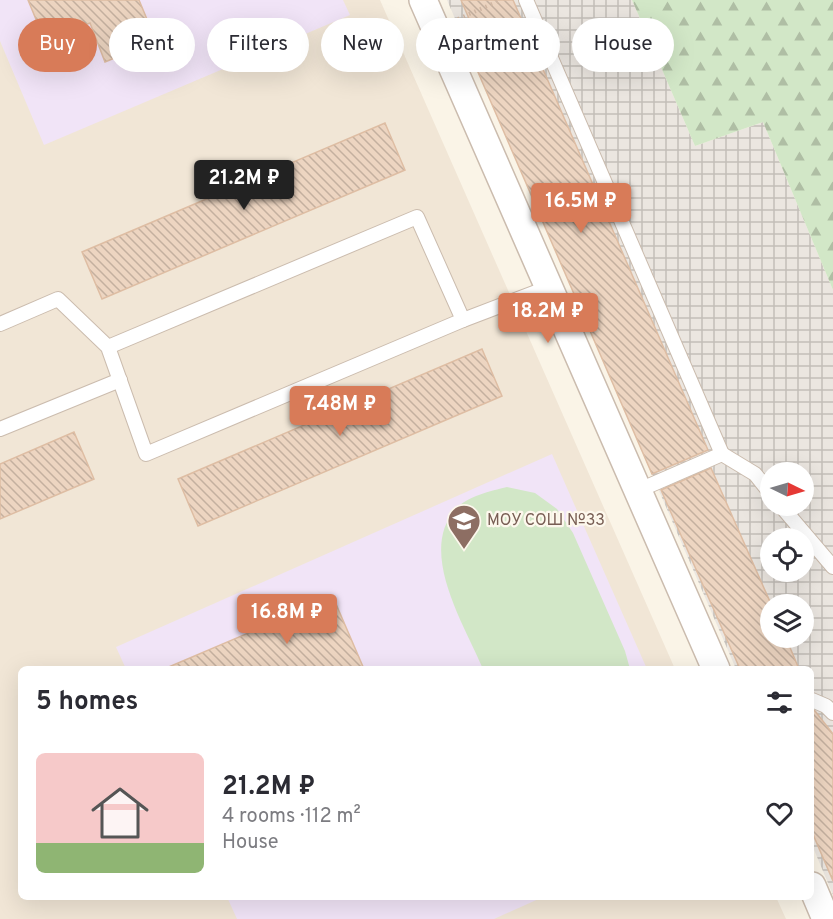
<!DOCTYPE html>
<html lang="en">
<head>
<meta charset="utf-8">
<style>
	body { margin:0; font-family:Overpass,sans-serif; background:#f7f7f7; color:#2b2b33; height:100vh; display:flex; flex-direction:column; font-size:22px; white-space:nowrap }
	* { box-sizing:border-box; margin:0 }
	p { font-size:20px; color:#7c7c81 }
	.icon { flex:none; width:33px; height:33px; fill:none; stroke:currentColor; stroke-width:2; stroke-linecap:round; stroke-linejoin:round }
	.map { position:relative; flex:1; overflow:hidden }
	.details { position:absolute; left:18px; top:666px; width:796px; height:234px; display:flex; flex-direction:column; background:#fff; border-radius:9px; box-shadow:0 6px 24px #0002 }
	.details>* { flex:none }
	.top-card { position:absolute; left:18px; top:18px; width:798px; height:54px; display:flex; gap:12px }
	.needle { width:39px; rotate:95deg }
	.tools { position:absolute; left:760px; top:462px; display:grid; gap:12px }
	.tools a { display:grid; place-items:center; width:54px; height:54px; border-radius:50%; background:#fff; box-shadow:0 6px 24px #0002; font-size:30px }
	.price { position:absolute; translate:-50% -51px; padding:0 14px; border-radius:6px; background:#d87b58; color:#fff; font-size:20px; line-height:39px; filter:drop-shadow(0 2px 3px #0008) }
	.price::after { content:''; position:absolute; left:50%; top:36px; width:18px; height:14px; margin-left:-9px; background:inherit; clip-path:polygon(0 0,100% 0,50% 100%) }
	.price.selected { background:#222; color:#fff }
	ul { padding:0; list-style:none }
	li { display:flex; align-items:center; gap:18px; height:150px; padding:0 18px }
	li span { display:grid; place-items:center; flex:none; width:168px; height:120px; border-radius:9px; color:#555 }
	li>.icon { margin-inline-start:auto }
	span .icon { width:72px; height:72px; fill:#fffc; stroke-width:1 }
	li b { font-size:26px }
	h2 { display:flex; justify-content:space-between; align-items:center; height:72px; padding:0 18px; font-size:26px }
	.chip { padding:0 21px; border-radius:27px; background:#fff; box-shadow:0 6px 24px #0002; font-size:21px; line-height:54px }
	.chip.selected { background:#d87b58; color:#fff }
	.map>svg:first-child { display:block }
</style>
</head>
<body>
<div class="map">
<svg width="833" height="919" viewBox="0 0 833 919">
	<defs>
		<pattern id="industrial-grid" width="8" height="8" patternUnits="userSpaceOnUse" patternTransform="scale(1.5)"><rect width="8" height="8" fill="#ebe6e0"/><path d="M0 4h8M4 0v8" fill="none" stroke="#c3beb8"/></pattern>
		<pattern id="forest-firs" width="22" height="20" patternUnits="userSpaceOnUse" patternTransform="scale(1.5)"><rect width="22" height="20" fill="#d2e7c7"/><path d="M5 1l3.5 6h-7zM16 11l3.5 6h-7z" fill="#afbea4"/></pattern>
		<pattern id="building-back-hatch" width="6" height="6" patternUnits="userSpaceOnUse" patternTransform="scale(1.5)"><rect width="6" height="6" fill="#edd5c1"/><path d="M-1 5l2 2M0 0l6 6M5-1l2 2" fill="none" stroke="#c4b09f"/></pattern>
	</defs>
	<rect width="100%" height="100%" fill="#faf4e7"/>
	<path fill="#f1e6d6" d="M0,0H380L675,669H21V897H776L786,919H0Z"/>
	<path fill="url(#industrial-grid)" fill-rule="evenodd" d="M447,0H632L695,146L763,122L833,290V895L812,845V669H736ZM771,472H804V506H771ZM771,538H804V572H771ZM771,604H804V638H771Z"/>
	<g fill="#f1e4f7">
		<path d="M0,0H343L350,15L44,145L0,41Z"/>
		<path d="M552,454L647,669H126L116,647Z"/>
		<path d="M227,897H543L494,919H237Z"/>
	</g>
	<path fill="url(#forest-firs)" d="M632,0H833V290L763,122L695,146Z"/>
	<path fill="#d2e7c7" d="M507,487L535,493L557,509L573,533L625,651L630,669H483C465,626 417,551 456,509C467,496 491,491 507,487Z"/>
	<g fill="url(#building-back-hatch)" stroke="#debda3" stroke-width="1.5">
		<path d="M28,0H139L156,41L105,62L90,23L45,41Z"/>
		<path d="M461,0H513L708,450L652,474L461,33L473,28Z"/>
		<path d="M385,123L405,170L102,299L82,252Z"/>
		<path d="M482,349L502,396L198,526L178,479Z"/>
		<path d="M74,432L94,479L0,519V464Z"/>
		<path d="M711,468L771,604V638H786L799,669H740L661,490Z"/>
		<path d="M333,597L364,669H164Z"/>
		<path d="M812,710L815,711L833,734V881L812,832Z"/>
	</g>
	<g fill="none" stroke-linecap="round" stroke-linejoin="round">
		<defs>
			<g id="lane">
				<path d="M526,0L722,454"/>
				<path d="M463,320L547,288"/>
				<path d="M0,324L58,299L108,347L146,454L463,320L417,217L108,347"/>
				<path d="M0,429L120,380"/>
				<path d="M637,491L722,454L755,474L771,494"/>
				<path d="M781,506L833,567"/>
				<path d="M812,700L826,706L833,713"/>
			</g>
			<g id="street">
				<path d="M423,0L716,669"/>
				<path d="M812,886L826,919"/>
			</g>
		</defs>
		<use href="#lane" stroke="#cbbcae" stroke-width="16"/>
		<use href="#street" stroke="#cbbcae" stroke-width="30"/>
		<path stroke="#d2b8a4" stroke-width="4" stroke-dasharray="1.5 4.5" stroke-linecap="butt" d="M458,19L501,0"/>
		<use href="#lane" stroke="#fff" stroke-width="14"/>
		<use href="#street" stroke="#fff" stroke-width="27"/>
	</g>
	<defs>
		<symbol id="school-pin" viewBox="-11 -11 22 30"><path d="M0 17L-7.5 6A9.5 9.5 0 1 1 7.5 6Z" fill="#8d6e63" stroke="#fdf8ed"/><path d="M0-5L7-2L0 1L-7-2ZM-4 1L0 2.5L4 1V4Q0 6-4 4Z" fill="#fff"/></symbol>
	</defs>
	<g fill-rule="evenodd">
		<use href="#school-pin" x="445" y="502" width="38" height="52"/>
	</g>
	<g text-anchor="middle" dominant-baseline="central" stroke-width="4.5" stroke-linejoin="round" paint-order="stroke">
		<g font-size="16" fill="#785e54" stroke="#fdf8ed" text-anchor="start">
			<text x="487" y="521">МОУ СОШ №33</text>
		</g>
	</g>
</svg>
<div class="tools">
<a><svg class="needle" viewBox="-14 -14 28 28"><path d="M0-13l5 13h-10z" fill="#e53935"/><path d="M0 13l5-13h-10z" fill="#7c7c81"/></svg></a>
<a><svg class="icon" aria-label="locate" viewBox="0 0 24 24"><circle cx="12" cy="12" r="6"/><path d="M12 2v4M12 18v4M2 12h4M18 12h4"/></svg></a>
<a><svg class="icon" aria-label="layers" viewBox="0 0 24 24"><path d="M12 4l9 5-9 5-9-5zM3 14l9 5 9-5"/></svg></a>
</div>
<b class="price selected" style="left:244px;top:211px">21.2M ₽</b>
<b class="price" style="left:581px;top:234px">16.5M ₽</b>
<b class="price" style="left:548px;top:344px">18.2M ₽</b>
<b class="price" style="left:340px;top:437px">7.48M ₽</b>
<b class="price" style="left:287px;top:645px">16.8M ₽</b>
<div class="top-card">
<a class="chip selected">Buy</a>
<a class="chip">Rent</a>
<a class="chip">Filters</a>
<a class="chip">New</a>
<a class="chip">Apartment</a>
<a class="chip">House</a>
</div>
<section class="details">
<h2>5 homes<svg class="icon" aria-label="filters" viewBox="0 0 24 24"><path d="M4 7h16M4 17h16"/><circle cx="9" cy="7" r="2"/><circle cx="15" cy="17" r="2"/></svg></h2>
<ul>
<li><span style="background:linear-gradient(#f6c9c9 75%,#8fb573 0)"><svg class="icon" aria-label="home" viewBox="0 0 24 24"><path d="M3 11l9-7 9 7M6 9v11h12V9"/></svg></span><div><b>21.2M ₽</b><p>4 rooms · 112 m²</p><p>House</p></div><svg class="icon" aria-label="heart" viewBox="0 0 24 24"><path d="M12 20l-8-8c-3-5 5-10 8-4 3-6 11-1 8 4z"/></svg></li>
</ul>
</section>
</div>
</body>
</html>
